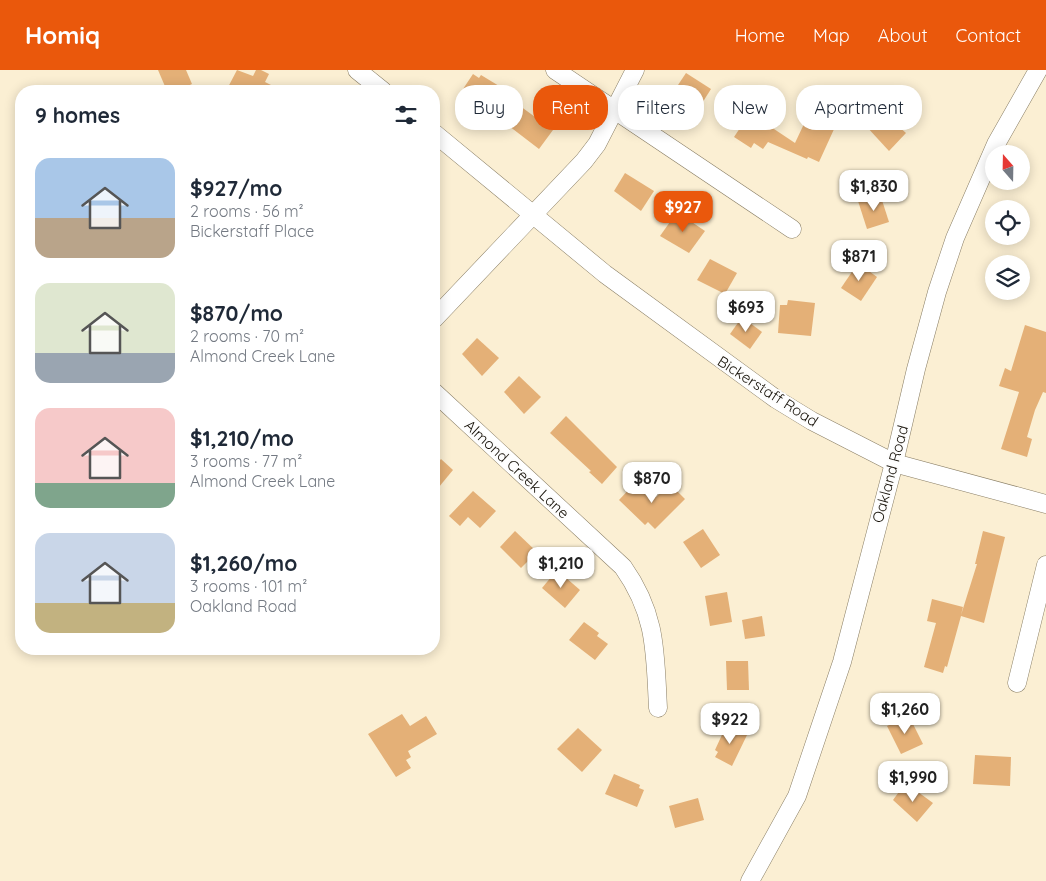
<!DOCTYPE html>
<html lang="en">
<head>
<meta charset="utf-8">
<style>
	body { margin:0; font-family:Quicksand,sans-serif; background:#f6f6f7; color:#1f2937; height:100vh; display:flex; flex-direction:column; font-size:19px; white-space:nowrap }
	* { box-sizing:border-box; margin:0 }
	p { font-size:16px; color:#747a83 }
	.icon { flex:none; width:28px; height:28px; fill:none; stroke:currentColor; stroke-width:2; stroke-linecap:round; stroke-linejoin:round }
	.map { position:relative; flex:1; overflow:hidden }
	.sheet { position:absolute; left:15px; top:15px; width:425px; height:570px; display:flex; flex-direction:column; background:#fff; border-radius:20px; box-shadow:0 2px 12px #0003 }
	.sheet>* { flex:none }
	.top-card { position:absolute; left:455px; top:15px; width:475px; height:45px; display:flex; gap:10px }
	.needle { width:32px; rotate:340deg }
	.fabs { position:absolute; left:985px; top:75px; display:grid; gap:10px }
	.fabs a { display:grid; place-items:center; width:45px; height:45px; border-radius:50%; background:#fff; box-shadow:0 2px 12px #0003; font-size:25px }
	.price { position:absolute; translate:-50% -42px; padding:0 11px; border-radius:10px; background:#fff; color:#222; font-size:16px; line-height:32px; filter:drop-shadow(0 1px 2px #0008) }
	.price::after { content:''; position:absolute; left:50%; top:30px; width:15px; height:11px; margin-left:-8px; background:inherit; clip-path:polygon(0 0,100% 0,50% 100%) }
	.price.selected { background:#ea580c; color:#fff }
	ul { padding:0; list-style:none }
	li { display:flex; align-items:center; gap:15px; height:125px; padding:0 20px }
	li span { display:grid; place-items:center; flex:none; width:140px; height:100px; border-radius:15px; color:#555 }
	li>.icon { margin-inline-start:auto }
	span .icon { width:60px; height:60px; fill:#fffc; stroke-width:1 }
	li b { font-size:21px }
	h2 { display:flex; justify-content:space-between; align-items:center; height:60px; padding:0 20px; font-size:21px }
	.chip { padding:0 18px; border-radius:20px; background:#fff; box-shadow:0 2px 12px #0003; font-size:18px; line-height:45px }
	.chip.selected { background:#ea580c; color:#fff }
	header { display:flex; align-items:center; gap:30px; box-sizing:border-box; height:70px; padding:0 25px; background:#ea580c; color:#fff }
	header strong { font-size:24px }
	nav { display:flex; gap:28px; margin-inline-start:auto; font-size:18px }
	.map>svg:first-child { display:block }
</style>
</head>
<body>
<header>
<strong>Homiq</strong>
<nav><a>Home</a><a>Map</a><a>About</a><a>Contact</a></nav>
</header>
<div class="map">
<svg width="1046" height="811" viewBox="0 0 1046 811">
	<rect width="100%" height="100%" fill="#fbefd3"/>
	<g fill="#e4b077">
		<path d="M158,0H186L192,14L177,21H167Z"/>
		<path d="M237,0L253,6L256,0H261L269,4L265,12L283,21H226Z"/>
		<path d="M686,3L711,19L699,38L674,21Z"/>
		<path d="M473,4L479,8L481,5L504,19L502,23L553,60L539,79L505,53L509,49L463,19Z"/>
		<path d="M811,39L827,48L825,53L835,57L819,92L808,87L807,89L768,72L763,79L754,73L751,78L734,67L750,43L795,73Z"/>
		<path d="M881,41L906,63L889,81L866,56Z"/>
		<path d="M625,103L654,121L641,141L614,121Z"/>
		<path d="M880,124L889,152L867,159L858,131Z"/>
		<path d="M677,142L705,161L689,183L660,166Z"/>
		<path d="M710,189L737,203L725,224L697,210Z"/>
		<path d="M858,193L877,207L861,231L841,218Z"/>
		<path d="M788,230L815,233L811,266L778,263L780,235H787Z"/>
		<path d="M742,247L762,262L750,279L730,264Z"/>
		<path d="M1025,255L1046,262V323L1043,322L1035,340L1027,367L1032,369L1027,387L1001,379L1019,322L999,316L1005,298L1011,301Z"/>
		<path d="M477,268L499,288L482,306L462,284Z"/>
		<path d="M519,306L541,327L524,344L504,322Z"/>
		<path d="M566,346L617,397L602,414L589,402L591,401L550,363Z"/>
		<path d="M441,389L453,400L434,423V397Z"/>
		<path d="M634,414L646,425L650,421L656,427L670,414L685,429L655,459L648,452L645,455L619,430Z"/>
		<path d="M473,421L496,441L480,458L468,447L460,456L449,446Z"/>
		<path d="M703,459L720,485L701,498L683,472Z"/>
		<path d="M515,461L537,482L521,498L500,477Z"/>
		<path d="M983,461L1005,467L984,553L961,546L947,597L945,596L943,603L924,597L936,553L927,551L932,529L963,537L961,545L977,494H975Z"/>
		<path d="M557,500L580,520L565,538L542,518Z"/>
		<path d="M727,522L732,552L710,556L705,526Z"/>
		<path d="M762,546L765,566L745,569L742,550Z"/>
		<path d="M584,552L599,563L597,566L608,574L595,590L569,570Z"/>
		<path d="M726,591H748L749,620H727Z"/>
		<path d="M402,644L410,656L426,646L437,664L408,681L411,687L406,690L411,698L396,707L368,664Z"/>
		<path d="M909,646L923,674L901,684L887,656Z"/>
		<path d="M726,656L747,665L732,696L715,687L718,682L715,680Z"/>
		<path d="M578,658L602,680L582,702L557,679Z"/>
		<path d="M975,685L1011,687L1010,716L973,714Z"/>
		<path d="M614,704L640,715L639,718L644,720L637,737L605,724Z"/>
		<path d="M904,715L916,724L918,722L933,733L917,752L893,730Z"/>
		<path d="M698,728L704,750L675,758L669,736Z"/>
	</g>
	<g fill="none" stroke-linecap="round" stroke-linejoin="round">
		<defs>
			<g id="minor">
				<path d="M357,0L383,21"/>
				<path d="M555,0L792,159"/>
				<path d="M434,63L605,204L776,329L812,351L894,393L1046,434"/>
				<path d="M434,249L584,91L597,74L635,0"/>
				<path d="M434,322L623,497C657,545 655,583 658,638"/>
				<path d="M1017,613L1046,495"/>
				<path d="M750,811L797,726L842,592L894,393L916,299L937,222L955,168L996,74L1038,0"/>
			</g>
		</defs>
		<use href="#minor" stroke="#897e65" stroke-width="19"/>
		<use href="#minor" stroke="#fff" stroke-width="18"/>
	</g>
	<g text-anchor="middle" dominant-baseline="central" stroke-width="4" stroke-linejoin="round" paint-order="stroke">
		<g font-size="15" fill="#140f06" stroke="#fdfdfd">
			<text transform="translate(768 321) rotate(33)">Bickerstaff Road</text>
			<text transform="translate(517 399) rotate(43)">Almond Creek Lane</text>
			<text transform="translate(890 404) rotate(-75)">Oakland Road</text>
		</g>
	</g>
</svg>
<div class="fabs">
<a><svg class="needle" viewBox="-14 -14 28 28"><path d="M0-13l5 13h-10z" fill="#e53935"/><path d="M0 13l5-13h-10z" fill="#747a83"/></svg></a>
<a><svg class="icon" aria-label="locate" viewBox="0 0 24 24"><circle cx="12" cy="12" r="6"/><path d="M12 2v4M12 18v4M2 12h4M18 12h4"/></svg></a>
<a><svg class="icon" aria-label="layers" viewBox="0 0 24 24"><path d="M12 4l9 5-9 5-9-5zM3 14l9 5 9-5"/></svg></a>
</div>
<b class="price" style="left:874px;top:142px">$1,830</b>
<b class="price selected" style="left:683px;top:163px">$927</b>
<b class="price" style="left:859px;top:212px">$871</b>
<b class="price" style="left:746px;top:263px">$693</b>
<b class="price" style="left:652px;top:434px">$870</b>
<b class="price" style="left:561px;top:519px">$1,210</b>
<b class="price" style="left:905px;top:665px">$1,260</b>
<b class="price" style="left:730px;top:675px">$922</b>
<b class="price" style="left:913px;top:733px">$1,990</b>
<div class="top-card">
<a class="chip">Buy</a>
<a class="chip selected">Rent</a>
<a class="chip">Filters</a>
<a class="chip">New</a>
<a class="chip">Apartment</a>
</div>
<section class="sheet">
<h2>9 homes<svg class="icon" aria-label="filters" viewBox="0 0 24 24"><path d="M4 7h16M4 17h16"/><circle cx="9" cy="7" r="2"/><circle cx="15" cy="17" r="2"/></svg></h2>
<ul>
<li><span style="background:linear-gradient(#a9c7e8 60%,#b9a48a 0)"><svg class="icon" aria-label="home" viewBox="0 0 24 24"><path d="M3 11l9-7 9 7M6 9v11h12V9"/></svg></span><div><b>$927/mo</b><p>2 rooms · 56 m²</p><p>Bickerstaff Place</p></div></li>
<li><span style="background:linear-gradient(#dfe7d0 70%,#9aa5b1 0)"><svg class="icon" aria-label="home" viewBox="0 0 24 24"><path d="M3 11l9-7 9 7M6 9v11h12V9"/></svg></span><div><b>$870/mo</b><p>2 rooms · 70 m²</p><p>Almond Creek Lane</p></div></li>
<li><span style="background:linear-gradient(#f6c9c9 75%,#7fa58c 0)"><svg class="icon" aria-label="home" viewBox="0 0 24 24"><path d="M3 11l9-7 9 7M6 9v11h12V9"/></svg></span><div><b>$1,210/mo</b><p>3 rooms · 77 m²</p><p>Almond Creek Lane</p></div></li>
<li><span style="background:linear-gradient(#c9d6e8 70%,#c2b280 0)"><svg class="icon" aria-label="home" viewBox="0 0 24 24"><path d="M3 11l9-7 9 7M6 9v11h12V9"/></svg></span><div><b>$1,260/mo</b><p>3 rooms · 101 m²</p><p>Oakland Road</p></div></li>
</ul>
</section>
</div>
</body>
</html>
